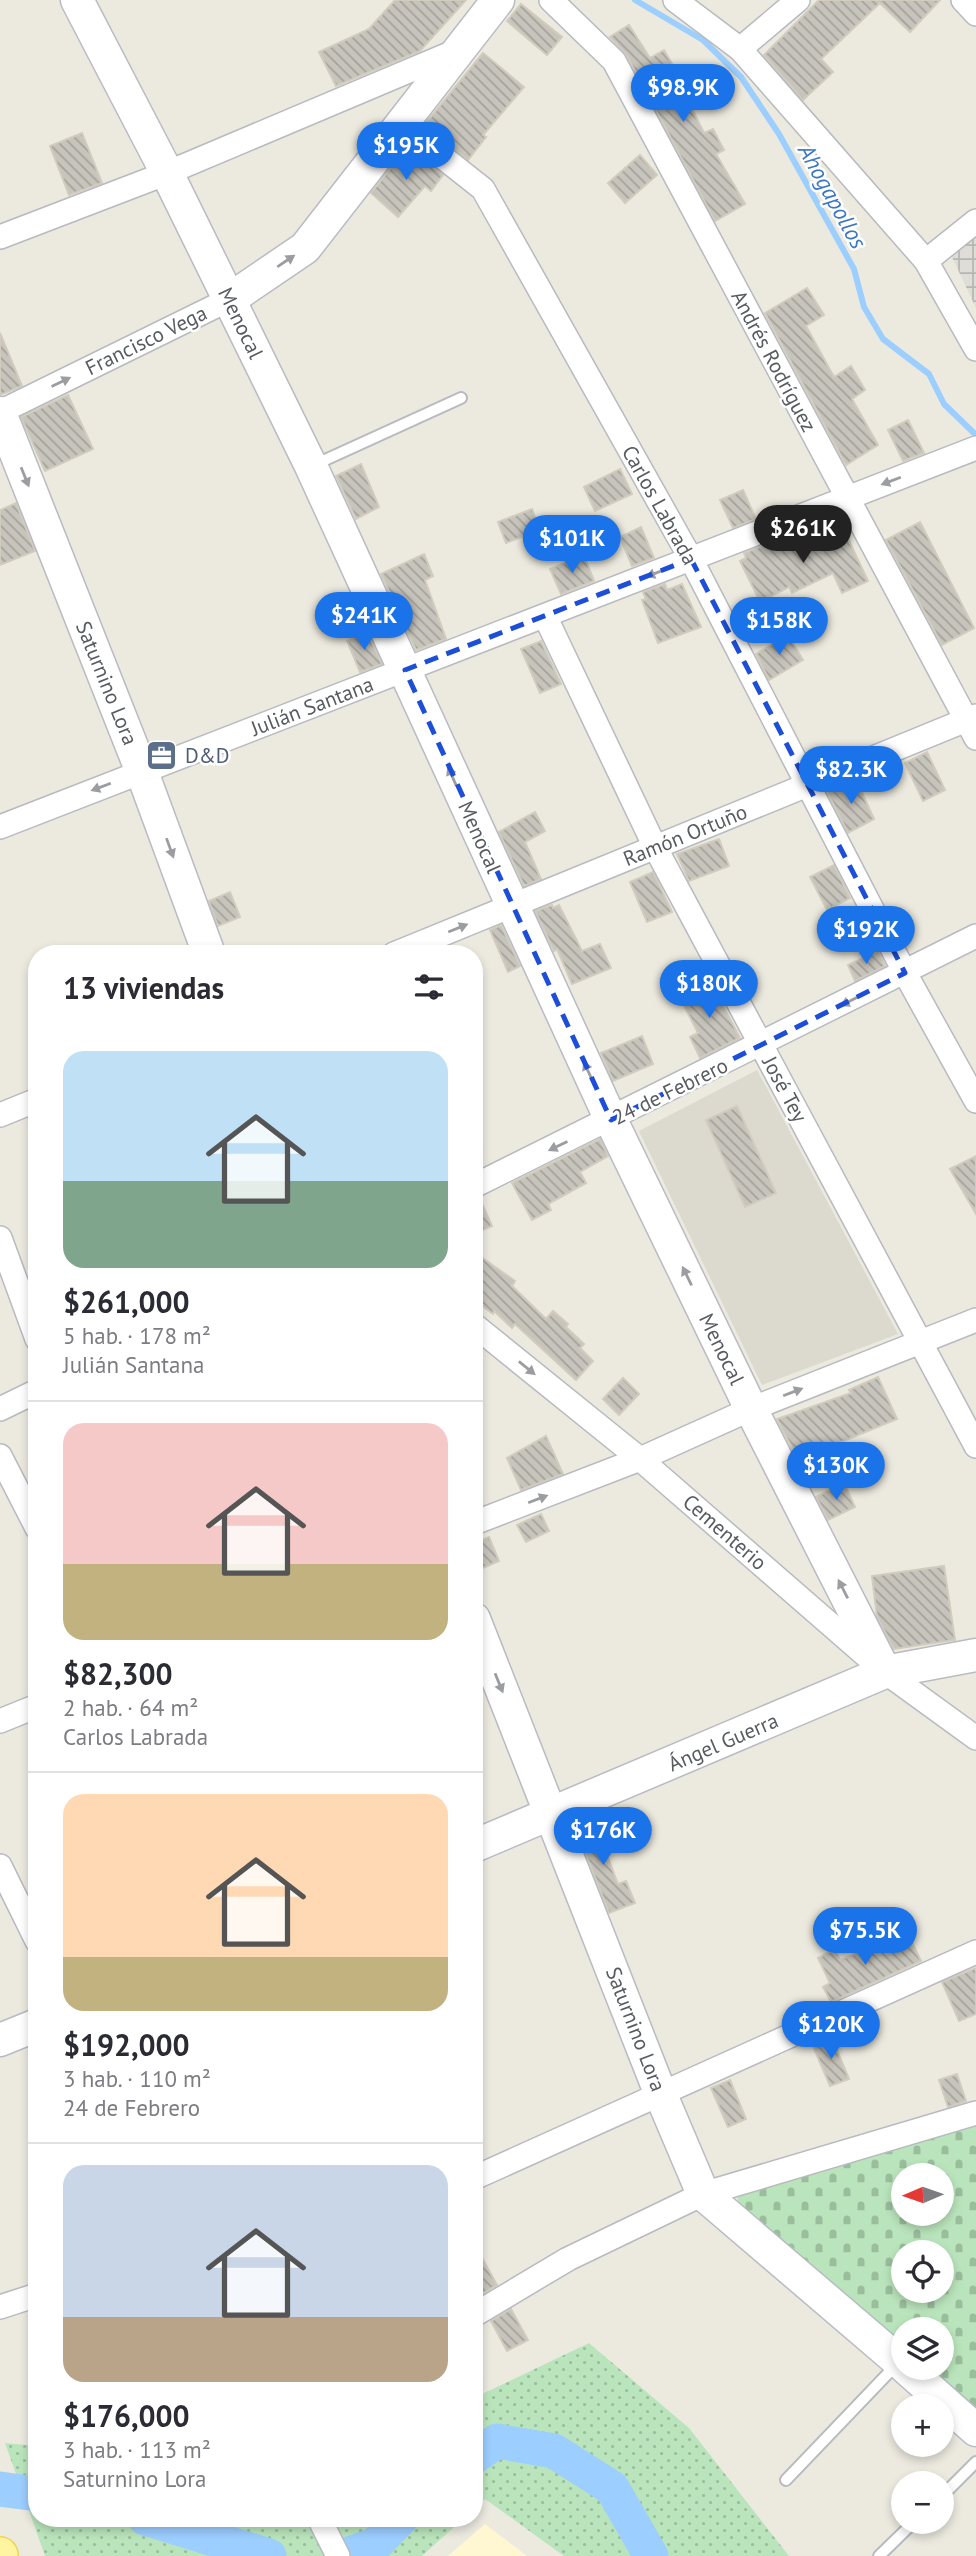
<!DOCTYPE html>
<html lang="es">
<head>
<meta charset="utf-8">
<style>
	body { margin:0; font-family:"PT Sans",sans-serif; background:#f2f2f3; color:#2b2b33; height:100vh; display:flex; flex-direction:column; font-size:26px; white-space:nowrap }
	* { box-sizing:border-box; margin:0 }
	p { font-size:23px; color:#7c7c81 }
	.icon { flex:none; width:38px; height:38px; fill:none; stroke:currentColor; stroke-width:2; stroke-linecap:round; stroke-linejoin:round }
	.map { position:relative; flex:1; overflow:hidden }
	.details { position:absolute; left:28px; top:945px; width:455px; height:1582px; display:flex; flex-direction:column; background:#fff; border-radius:28px; box-shadow:0 4px 10px #0003 }
	.details>* { flex:none }
	.needle { width:46px; rotate:268deg }
	.buttons { position:absolute; left:891px; top:2163px; display:grid; gap:14px }
	.buttons a { display:grid; place-items:center; width:63px; height:63px; border-radius:50%; background:#fff; box-shadow:0 4px 10px #0003; font-size:35px }
	.price { position:absolute; translate:-50% -60px; padding:0 16px; border-radius:24px; background:#1a73e8; color:#fff; font-size:23px; line-height:46px; filter:drop-shadow(0 2px 4px #0008) }
	.price::after { content:''; position:absolute; left:50%; top:42px; width:21px; height:16px; margin-left:-10px; background:inherit; clip-path:polygon(0 0,100% 0,50% 100%) }
	.price.selected { background:#222; color:#fff }
	ul { padding:0; list-style:none }
	li { display:grid; align-content:center; gap:14px; height:371px; padding:0 35px }
	li+li { border-top:2px solid #e1e1e2 }
	li span { display:grid; place-items:center; height:217px; border-radius:21px; color:#555 }
	li>.icon { margin-inline-start:auto }
	span .icon { width:126px; height:126px; fill:#fffc; stroke-width:1 }
	li b { font-size:30px }
	h2 { display:flex; justify-content:space-between; align-items:center; height:84px; padding:0 35px; font-size:30px }
	.map>svg:first-child { display:block }
</style>
</head>
<body>
<div class="map">
<svg width="976" height="2556" viewBox="0 0 976 2556">
	<defs>
		<pattern id="industrial-grid" width="8" height="8" patternUnits="userSpaceOnUse" patternTransform="scale(1.75)"><rect width="8" height="8" fill="#dfddd7"/><path d="M0 4h8M4 0v8" fill="none" stroke="#b8b6b2"/></pattern>
		<pattern id="grass-dots" width="8" height="8" patternUnits="userSpaceOnUse" patternTransform="scale(1.75)"><rect width="8" height="8" fill="#bae5bc"/><path d="M2 2h.1M6 6h.1" fill="none" stroke="#9abd9c" stroke-width="1.8" stroke-linecap="round"/></pattern>
		<pattern id="cemetery-stones" width="16" height="16" patternUnits="userSpaceOnUse" patternTransform="scale(1.75)"><rect width="16" height="16" fill="#bae5bc"/><path d="M2 7V4a2 2 0 0 1 4 0v3zM10 15v-3a2 2 0 0 1 4 0v3z" fill="#9abd9c"/></pattern>
		<pattern id="building-back-hatch" width="6" height="6" patternUnits="userSpaceOnUse" patternTransform="scale(1.75)"><rect width="6" height="6" fill="#c7c4bc"/><path d="M-1 5l2 2M0 0l6 6M5-1l2 2" fill="none" stroke="#a4a29c"/></pattern>
	</defs>
	<rect width="100%" height="100%" fill="#eceadf"/>
	<path fill="#fff7d1" d="M485,2524L527,2556H448Z"/>
	<path fill="url(#industrial-grid)" d="M976,235V308L951,255Z"/>
	<path fill="#dcd9ce" d="M757,1070L898,1334L762,1385L639,1131Z"/>
	<g fill="url(#grass-dots)">
		<path d="M589,2343L689,2428L789,2556H564L485,2499L474,2509V2398Z"/>
		<path d="M5,2443L37,2446V2518H464L422,2556H45Z"/>
	</g>
	<path fill="url(#cemetery-stones)" fill-rule="evenodd" d="M976,2124V2412L925,2368H942V2329H903V2348L737,2204L739,2190ZM903,2175H942V2214H903ZM903,2252H942V2291H903Z"/>
	<g fill="none" stroke-linecap="round" stroke-linejoin="round">
		<path stroke="#9cceff" stroke-width="6" d="M635,0L703,40L741,77L779,134L854,269L864,307L883,339L929,374L944,404L976,435"/>
		<g stroke="#9cceff" stroke-width="35">
			<path d="M474,2457L497,2441L554,2451L612,2488L651,2556"/>
			<path d="M0,2489L37,2494"/>
			<path d="M145,2518L269,2556"/>
			<path d="M344,2556L375,2545L401,2518"/>
		</g>
	</g>
	<g fill="url(#building-back-hatch)" stroke="#d1ccbd" stroke-width="2">
		<path d="M395,0H466L420,51L336,86L319,52L369,29Z"/>
		<path d="M819,0H940L910,32L880,3L821,59L833,72L803,100L764,55Z"/>
		<path d="M521,4L562,37L547,55L507,21Z"/>
		<path d="M629,25L650,58L664,50L682,81L689,77L700,97L689,103L704,133L713,129L724,150L716,154L745,204L715,221L626,54L610,37Z"/>
		<path d="M483,53L524,87L483,135L486,137L468,160L424,125Z"/>
		<path d="M82,133L102,183L69,195L50,146Z"/>
		<path d="M407,147L443,175L431,191L425,186L398,217L371,193Z"/>
		<path d="M640,155L657,175L625,203L608,183Z"/>
		<path d="M807,288L824,315L806,326L834,377L851,366L865,390L852,399L878,445L846,465L765,313Z"/>
		<path d="M0,333L22,386L0,395Z"/>
		<path d="M68,395L93,449L45,471L21,417Z"/>
		<path d="M908,420L924,453L903,461L888,430Z"/>
		<path d="M361,464L379,507L356,519L336,476Z"/>
		<path d="M620,469L632,494L595,511L584,487Z"/>
		<path d="M743,490L756,519L733,528L720,500Z"/>
		<path d="M16,503L35,551L0,565V510Z"/>
		<path d="M532,509L540,530L506,543L498,522Z"/>
		<path d="M920,522L974,628L942,645L886,540Z"/>
		<path d="M641,527L654,558L632,566L620,537Z"/>
		<path d="M843,528L868,581L842,593L833,573L792,593L789,587L760,602L740,561L746,558L744,553L767,544L769,549L796,536L802,548Z"/>
		<path d="M424,554L433,576L425,580L446,639L416,650L381,574Z"/>
		<path d="M584,555L594,581L561,594L550,569Z"/>
		<path d="M665,584L667,590L682,584L701,627L658,643L642,600L646,599L643,592Z"/>
		<path d="M367,632L382,664L360,672L347,641Z"/>
		<path d="M788,635L803,660L769,680L756,654Z"/>
		<path d="M541,641L561,684L540,693L521,649Z"/>
		<path d="M927,752L945,790L923,801L905,763Z"/>
		<path d="M857,782L874,819L848,833L827,792Z"/>
		<path d="M535,812L545,831L525,842L541,879L524,886L499,832Z"/>
		<path d="M719,839L729,866L689,881L677,854Z"/>
		<path d="M834,865L850,898L827,910L810,877Z"/>
		<path d="M653,872L672,912L647,922L630,882Z"/>
		<path d="M230,892L240,917L218,926L209,901Z"/>
		<path d="M552,905L553,908L559,905L582,951L600,944L611,968L572,984L557,949L554,951L535,911Z"/>
		<path d="M501,925L520,966L508,972L490,930Z"/>
		<path d="M878,951L885,966L855,981L848,965Z"/>
		<path d="M710,981L740,1038L700,1058L690,1037L698,1033L679,996Z"/>
		<path d="M642,1036L653,1064L613,1081L601,1053Z"/>
		<path d="M737,1106L776,1193L745,1207L706,1120Z"/>
		<path d="M600,1139L608,1156L580,1172L586,1183L548,1204L551,1210L532,1220L512,1183Z"/>
		<path d="M976,1156V1214L950,1169Z"/>
		<path d="M480,1199L492,1226L474,1234V1200Z"/>
		<path d="M474,1252L515,1281L512,1286L546,1319L553,1311L568,1324L566,1327L584,1344L580,1348L593,1361L576,1380L515,1324L512,1328L494,1311L493,1314L474,1300Z"/>
		<path d="M878,1377L897,1419L798,1460L777,1419L851,1393L849,1390Z"/>
		<path d="M623,1378L639,1394L619,1415L603,1399Z"/>
		<path d="M546,1436L563,1474L521,1490L507,1458Z"/>
		<path d="M844,1483L855,1507L828,1520L816,1497Z"/>
		<path d="M541,1514L549,1531L526,1542L517,1525Z"/>
		<path d="M489,1537L499,1561L478,1570L474,1543Z"/>
		<path d="M944,1566L955,1640L894,1649L877,1617L872,1576Z"/>
		<path d="M592,1816L618,1884L626,1881L635,1903L609,1913L574,1824Z"/>
		<path d="M911,1940L921,1961L831,2002L823,1987L830,1983L818,1958L835,1949L840,1960L887,1941L891,1949Z"/>
		<path d="M976,1968V2014L959,2021L942,1982Z"/>
		<path d="M831,2036L849,2079L830,2086L812,2044Z"/>
		<path d="M957,2074L966,2101L948,2107L939,2080Z"/>
		<path d="M730,2080L746,2119L728,2127L711,2088Z"/>
		<path d="M474,2243L497,2285L478,2296L474,2289Z"/>
		<path d="M511,2309L528,2340L507,2351L491,2321Z"/>
	</g>
	<g fill="none" stroke-linecap="round" stroke-linejoin="round">
		<defs>
			<g id="lane">
				<path d="M314,465L461,398"/>
				<path d="M786,2480L898,2363"/>
				<path d="M942,2496L976,2462"/>
				<path d="M879,2556L914,2522"/>
			</g>
			<g id="street">
				<path d="M551,0L614,61L976,738"/>
				<path d="M675,0L740,49L926,261L976,349"/>
				<path d="M963,0L976,14"/>
				<path d="M740,49L798,0"/>
				<path d="M402,125L483,189L691,559L905,973L976,1101"/>
				<path d="M0,237L167,173L456,51"/>
				<path d="M926,261L976,221"/>
				<path d="M0,412L230,299"/>
				<path d="M545,616L655,847L976,1446"/>
				<path d="M0,827L976,448"/>
				<path d="M394,954L976,716"/>
				<path d="M0,1115L37,1100"/>
				<path d="M474,1186L976,936"/>
				<path d="M0,1238L37,1339"/>
				<path d="M474,1325L640,1459L885,1672L976,1738"/>
				<path d="M0,1409L37,1391"/>
				<path d="M0,1456L37,1528"/>
				<path d="M474,1523L640,1459L751,1409L976,1320"/>
				<path d="M0,1721L37,1706"/>
				<path d="M0,1866L37,1941"/>
				<path d="M474,2178L976,1952"/>
				<path d="M0,2307L37,2295"/>
				<path d="M474,2315L568,2259L703,2194L976,2113"/>
				<path d="M319,2518L338,2556"/>
			</g>
			<g id="secondary">
				<path d="M77,0L167,173L311,466L611,1120L751,1409L885,1672"/>
				<path d="M230,299L305,248L498,0"/>
				<path d="M0,413L142,772L209,954"/>
				<path d="M474,1619L661,2095L703,2194L903,2365"/>
				<path d="M474,1846L885,1672L976,1655"/>
				<path d="M0,2040L37,2025"/>
				<path d="M906,2368L976,2430"/>
			</g>
			<path id="primary" d="M0,2555V2556"/>
		</defs>
		<use href="#lane" stroke="#b7babf" stroke-width="14"/>
		<use href="#street" stroke="#b7babf" stroke-width="26"/>
		<use href="#secondary" stroke="#b8bbc2" stroke-width="35"/>
		<use href="#primary" stroke="#f5d04f" stroke-width="38"/>
		<use href="#lane" stroke="#fff" stroke-width="10"/>
		<use href="#street" stroke="#fff" stroke-width="23"/>
		<use href="#secondary" stroke="#fff" stroke-width="32"/>
		<use href="#primary" stroke="#fff5a1" stroke-width="35"/>
	</g>
	<defs><path id="oneway-solid" d="M-6-.8H1V-3.2L6.5 0L1 3.2V.8H-6Z" transform="scale(1.75)"/></defs>
	<g fill="#9b9da0">
		<use href="#oneway-solid" transform="translate(286 261) rotate(-34)"/>
		<use href="#oneway-solid" transform="translate(61 382) rotate(-26)"/>
		<use href="#oneway-solid" transform="translate(25 477) rotate(68)"/>
		<use href="#oneway-solid" transform="translate(891 481) rotate(159)"/>
		<use href="#oneway-solid" transform="translate(656 573) rotate(159)"/>
		<use href="#oneway-solid" transform="translate(452 776) rotate(-114)"/>
		<use href="#oneway-solid" transform="translate(101 787) rotate(159)"/>
		<use href="#oneway-solid" transform="translate(170 848) rotate(70)"/>
		<use href="#oneway-solid" transform="translate(458 928) rotate(-22)"/>
		<use href="#oneway-solid" transform="translate(850 1001) rotate(153)"/>
		<use href="#oneway-solid" transform="translate(588 1071) rotate(-115)"/>
		<use href="#oneway-solid" transform="translate(558 1146) rotate(154)"/>
		<use href="#oneway-solid" transform="translate(687 1276) rotate(-116)"/>
		<use href="#oneway-solid" transform="translate(527 1368) rotate(39)"/>
		<use href="#oneway-solid" transform="translate(793 1392) rotate(-21)"/>
		<use href="#oneway-solid" transform="translate(538 1499) rotate(-21)"/>
		<use href="#oneway-solid" transform="translate(843 1589) rotate(-117)"/>
		<use href="#oneway-solid" transform="translate(499 1683) rotate(68)"/>
	</g>
	<path fill="none" stroke="#1d4ed8" stroke-width="5" stroke-dasharray="14 9" stroke-linejoin="round" d="M691,559L905,973L611,1120L405,670Z"/>
	<defs>
		<symbol id="office-square" viewBox="-11 -11 22 22"><rect x="-9" y="-9" width="18" height="18" rx="4" fill="#5c6f8a" stroke="#fff"/><path d="M-6-3h4V-5.5h4V-3h4V5H-6ZM-1-4.5V-3h2v-1.5ZM-6 0V1H6V0Z" fill="#fff"/></symbol>
	</defs>
	<g fill-rule="evenodd">
		<use href="#office-square" x="144" y="738" width="35" height="35"/>
	</g>
	<g text-anchor="middle" dominant-baseline="central" stroke-width="5" stroke-linejoin="round" paint-order="stroke">
		<g font-size="21" fill="#585c61" stroke="#fff">
			<text transform="translate(241 323) rotate(64)">Menocal</text>
			<text transform="translate(146 340) rotate(-26)">Francisco Vega</text>
			<text transform="translate(774 361) rotate(62)">Andrés Rodríguez</text>
			<text transform="translate(660 505) rotate(61)">Carlos Labrada</text>
			<text transform="translate(107 683) rotate(68)">Saturnino Lora</text>
			<text transform="translate(312 706) rotate(-21)">Julián Santana</text>
			<text transform="translate(685 835) rotate(-22)">Ramón Ortuño</text>
			<text transform="translate(480 837) rotate(66)">Menocal</text>
			<text transform="translate(785 1089) rotate(62)">José Tey</text>
			<text transform="translate(670 1091) rotate(-26)">24 de Febrero</text>
			<text transform="translate(722 1349) rotate(64)">Menocal</text>
			<text transform="translate(725 1532) rotate(41)">Cementerio</text>
			<text transform="translate(723 1742) rotate(-23)">Ángel Guerra</text>
			<text transform="translate(636 2029) rotate(69)">Saturnino Lora</text>
		</g>
		<g font-size="21" fill="#4e5e75" stroke="#fff" text-anchor="start">
			<text x="185" y="755">D&amp;D</text>
		</g>
		<g font-size="23" font-style="italic" fill="#3c77c5" stroke="#fff">
			<text transform="translate(833 196) rotate(61)">Ahogapollos</text>
		</g>
	</g>
</svg>
<div class="buttons">
<a><svg class="needle" viewBox="-14 -14 28 28"><path d="M0-13l5 13h-10z" fill="#e53935"/><path d="M0 13l5-13h-10z" fill="#7c7c81"/></svg></a>
<a><svg class="icon" aria-label="locate" viewBox="0 0 24 24"><circle cx="12" cy="12" r="6"/><path d="M12 2v4M12 18v4M2 12h4M18 12h4"/></svg></a>
<a><svg class="icon" aria-label="layers" viewBox="0 0 24 24"><path d="M12 4l9 5-9 5-9-5zM3 14l9 5 9-5"/></svg></a>
<a>+</a>
<a>−</a>
</div>
<b class="price" style="left:683px;top:124px">$98.9K</b>
<b class="price" style="left:406px;top:182px">$195K</b>
<b class="price selected" style="left:803px;top:565px">$261K</b>
<b class="price" style="left:572px;top:575px">$101K</b>
<b class="price" style="left:364px;top:652px">$241K</b>
<b class="price" style="left:779px;top:657px">$158K</b>
<b class="price" style="left:851px;top:806px">$82.3K</b>
<b class="price" style="left:866px;top:966px">$192K</b>
<b class="price" style="left:709px;top:1020px">$180K</b>
<b class="price" style="left:836px;top:1502px">$130K</b>
<b class="price" style="left:603px;top:1867px">$176K</b>
<b class="price" style="left:865px;top:1967px">$75.5K</b>
<b class="price" style="left:831px;top:2061px">$120K</b>
<section class="details">
<h2>13 viviendas<svg class="icon" aria-label="filters" viewBox="0 0 24 24"><path d="M4 7h16M4 17h16"/><circle cx="9" cy="7" r="2"/><circle cx="15" cy="17" r="2"/></svg></h2>
<ul>
<li><span style="background:linear-gradient(#bfe0f5 60%,#7fa58c 0)"><svg class="icon" aria-label="home" viewBox="0 0 24 24"><path d="M3 11l9-7 9 7M6 9v11h12V9"/></svg></span><div><b>$261,000</b><p>5 hab. · 178 m²</p><p>Julián Santana</p></div></li>
<li><span style="background:linear-gradient(#f6c9c9 65%,#c2b280 0)"><svg class="icon" aria-label="home" viewBox="0 0 24 24"><path d="M3 11l9-7 9 7M6 9v11h12V9"/></svg></span><div><b>$82,300</b><p>2 hab. · 64 m²</p><p>Carlos Labrada</p></div></li>
<li><span style="background:linear-gradient(#ffd9b3 75%,#c2b280 0)"><svg class="icon" aria-label="home" viewBox="0 0 24 24"><path d="M3 11l9-7 9 7M6 9v11h12V9"/></svg></span><div><b>$192,000</b><p>3 hab. · 110 m²</p><p>24 de Febrero</p></div></li>
<li><span style="background:linear-gradient(#c9d6e8 70%,#b9a48a 0)"><svg class="icon" aria-label="home" viewBox="0 0 24 24"><path d="M3 11l9-7 9 7M6 9v11h12V9"/></svg></span><div><b>$176,000</b><p>3 hab. · 113 m²</p><p>Saturnino Lora</p></div></li>
</ul>
</section>
</div>
</body>
</html>
